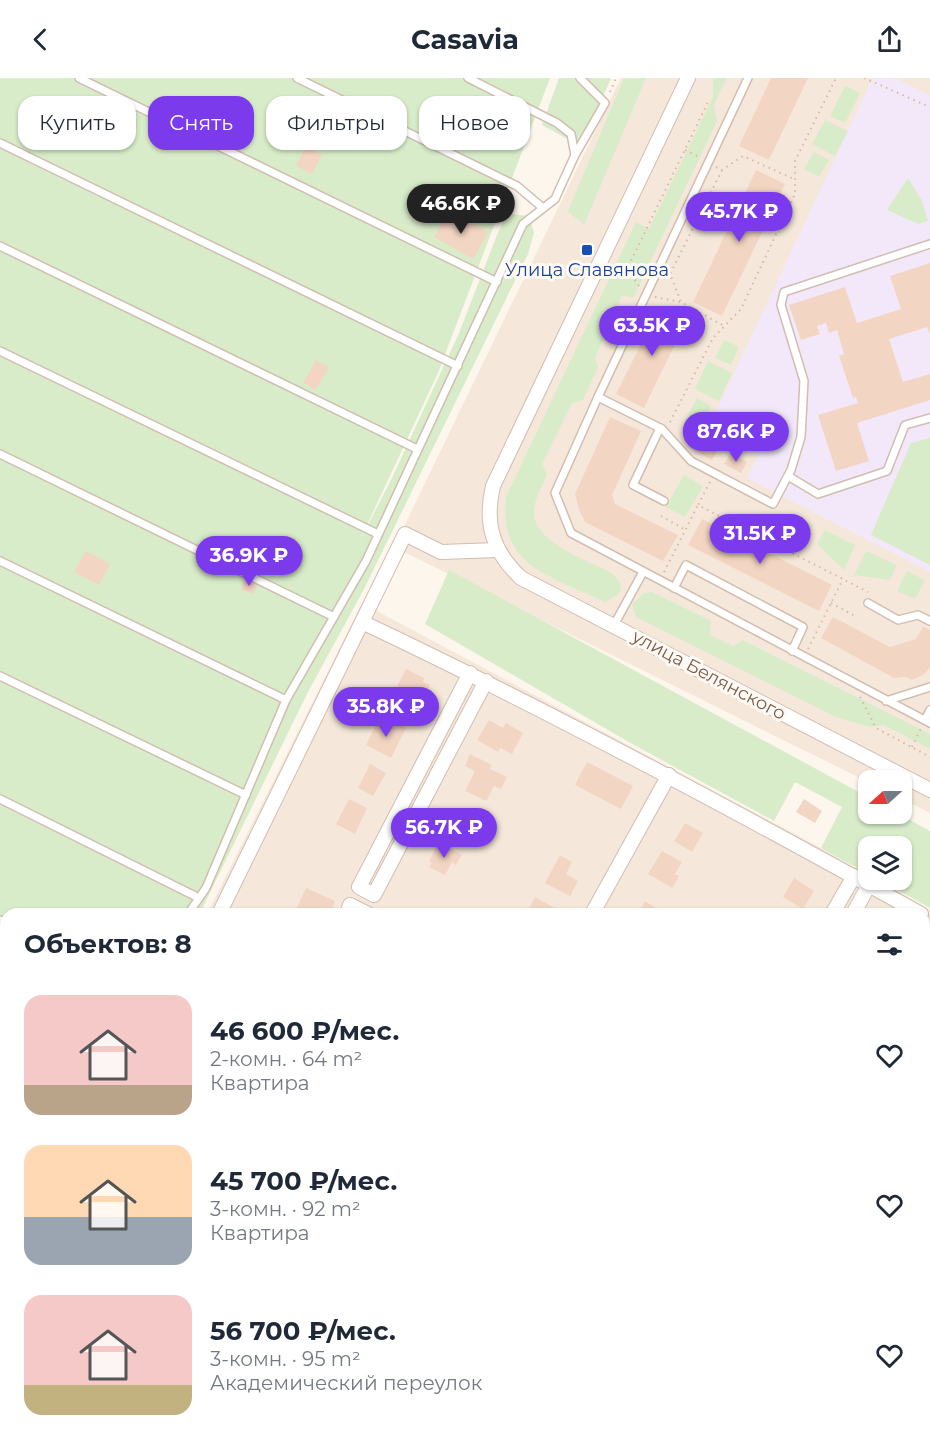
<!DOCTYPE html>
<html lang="ru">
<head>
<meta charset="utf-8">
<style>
	body { margin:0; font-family:Montserrat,sans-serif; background:#f6f6f7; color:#1f2937; height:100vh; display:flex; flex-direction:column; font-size:22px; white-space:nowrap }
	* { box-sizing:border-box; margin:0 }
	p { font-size:20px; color:#747a83 }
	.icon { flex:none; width:33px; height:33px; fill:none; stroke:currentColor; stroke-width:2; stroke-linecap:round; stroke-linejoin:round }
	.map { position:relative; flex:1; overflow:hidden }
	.sheet { position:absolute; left:0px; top:830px; width:930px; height:536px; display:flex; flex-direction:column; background:#fff; border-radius:18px 18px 0 0; box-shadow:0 2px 4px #0004 }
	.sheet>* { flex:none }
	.guide { position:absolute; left:18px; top:18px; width:600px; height:54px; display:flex; gap:12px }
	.needle { width:39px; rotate:249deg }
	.fabs { position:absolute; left:858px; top:692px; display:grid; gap:12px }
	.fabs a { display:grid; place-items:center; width:54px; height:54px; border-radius:12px; background:#fff; box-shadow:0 2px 4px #0004; font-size:30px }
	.price { position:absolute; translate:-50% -51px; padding:0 14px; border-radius:21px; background:#7c3aed; color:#fff; font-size:20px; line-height:39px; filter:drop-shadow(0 2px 3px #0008) }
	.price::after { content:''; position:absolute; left:50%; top:36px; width:18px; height:14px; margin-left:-9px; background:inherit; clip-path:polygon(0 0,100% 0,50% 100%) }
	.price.selected { background:#222; color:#fff }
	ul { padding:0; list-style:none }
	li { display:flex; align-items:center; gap:18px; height:150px; padding:0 24px }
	li span { display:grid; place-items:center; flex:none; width:168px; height:120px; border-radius:18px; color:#555 }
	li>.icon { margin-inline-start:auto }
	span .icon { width:72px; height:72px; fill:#fffc; stroke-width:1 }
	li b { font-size:26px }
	h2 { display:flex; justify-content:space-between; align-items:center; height:72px; padding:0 24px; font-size:26px }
	.tag { padding:0 21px; border-radius:18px; background:#fff; box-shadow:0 2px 4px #0004; font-size:21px; line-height:54px }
	.tag.selected { background:#7c3aed; color:#fff }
	header { display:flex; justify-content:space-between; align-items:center; height:78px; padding:0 24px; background:#fff; font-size:27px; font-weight:700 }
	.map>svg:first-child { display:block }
</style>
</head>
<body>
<header><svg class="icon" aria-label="back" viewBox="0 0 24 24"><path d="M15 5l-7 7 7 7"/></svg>Casavia<svg class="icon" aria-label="share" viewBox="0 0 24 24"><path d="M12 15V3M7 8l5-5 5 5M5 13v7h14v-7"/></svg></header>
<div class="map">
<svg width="930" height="1364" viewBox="0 0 930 1364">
	<rect width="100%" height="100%" fill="#fdf6ec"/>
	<g fill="#f5e8da">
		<path d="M621,0H930V735L902,721V702H868V704L394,469Z"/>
		<path d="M362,525L821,770L868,797V801H876L930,832V1311L924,1308V836H207Z"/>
	</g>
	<path fill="#f3e8fa" d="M873,0H894L930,18V494L747,400L758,378L707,353Z"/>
	<g fill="#d8ecc9">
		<path d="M0,0H550L438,295L359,464L391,402L459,255L497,157L504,142L512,136L529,138L534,155L528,176L364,511L308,614L200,835L6,836V1359H924V1314L930,1316V1364H0Z"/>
		<path d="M559,0H611L586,59L577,66L542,47Z"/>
		<path d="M624,0H646L584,147L568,133Z"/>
		<path d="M713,0H727L714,26L717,43L633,220L622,217L595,280L598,289L583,322L572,325L542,386L547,397C542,408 535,420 534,432C530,463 589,483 612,495C618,502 622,505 620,515L605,524C552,498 498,490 506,419L636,144L649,151L713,19Z"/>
		<path d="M845,8L860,15L845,45L830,38Z"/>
		<path d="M825,42L848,53L835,78L812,66Z"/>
		<path d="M814,74L829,82L819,99L804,91Z"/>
		<path d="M908,100L922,123L928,143L918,146L887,132Z"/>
		<path d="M724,262L739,269L731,287L715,280Z"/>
		<path d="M708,283L732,295L719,323L695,311Z"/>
		<path d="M697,320L711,328L700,350L685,342Z"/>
		<path d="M930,360V487L871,457L911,365Z"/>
		<path d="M684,397L703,408L685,439L666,429Z"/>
		<path d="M796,437L813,447L804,464L786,455Z"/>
		<path d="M825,452L855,467L844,492L817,466Z"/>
		<path d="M866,473L897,487L890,502L854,497Z"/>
		<path d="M449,492L868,719V735H897L930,753V830L878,801H902V768H868V796L821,770L842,729L795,704L774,743L634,667L425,546Z"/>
		<path d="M907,493L925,502L915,521L897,513Z"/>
		<path d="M652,514L711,543L710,557L733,568L743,562L930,656V671L884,647L869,649L836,639L636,539L632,526L644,515Z"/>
	</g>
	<g fill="#f3d5c3">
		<path d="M771,0H808L769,82L739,68Z"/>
		<path d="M306,68L322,77L312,96L296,88Z"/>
		<path d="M756,92L785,106L722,238L693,224Z"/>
		<path d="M449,132L488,154L473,181L434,159Z"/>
		<path d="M930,185V257L927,249L889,261L903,304L930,296V322L857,345L869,383L836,393L818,337L858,325L856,319L853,320L839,278L844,276L837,252L829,255L826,245L817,248L820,256L801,262L789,227L845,209L857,245L901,231L890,198Z"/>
		<path d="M660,228L687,241L644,330L616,316Z"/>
		<path d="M316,282L329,289L316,312L303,305Z"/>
		<path d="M610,339L641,353L612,417L615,426L678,457L663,483L585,444L579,432L575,416Z"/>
		<path d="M702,361L719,369L712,382L696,373Z"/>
		<path d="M731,375L747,384L741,395L724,386Z"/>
		<path d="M702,441L832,507L819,533L688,467Z"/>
		<path d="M86,473L110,486L99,507L74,494Z"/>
		<path d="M246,501L257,506L253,516L241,511Z"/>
		<path d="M833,539L890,569L916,561L923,549L930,552V590L923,597L912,602L906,599L894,600L821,560Z"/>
		<path d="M406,591L424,600L423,604L430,607L424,620L419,618L412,632L399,625L401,620L393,616Z"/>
		<path d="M391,642L406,650L391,680L366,667L377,645L386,650Z"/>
		<path d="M489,642L503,650L506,645L523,655L512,676L500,670L498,674L477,662Z"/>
		<path d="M470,676L492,687L490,691L507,699L501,711L494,708L486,723L465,713L475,693L465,688Z"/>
		<path d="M587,684L633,708L621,731L575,707Z"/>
		<path d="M370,686L386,695L373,718L358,710Z"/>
		<path d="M349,721L367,730L355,756L336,746Z"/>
		<path d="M804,721L822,733L815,745L796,734Z"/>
		<path d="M447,730L466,740L455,761L436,751Z"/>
		<path d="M685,745L703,755L692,774L674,763Z"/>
		<path d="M438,765L462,777L456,787L452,784L445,797L429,789L432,785L429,783Z"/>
		<path d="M662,773L682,784L675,796L679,798L672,810L648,796Z"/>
		<path d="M560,777L572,784L566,796L578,803L570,818L545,805Z"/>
		<path d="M794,800L814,813L803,831L783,819Z"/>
		<path d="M306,810L335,823L330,836H294Z"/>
		<path d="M535,819L555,830L553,836H526Z"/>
		<path d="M645,823L665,836H638Z"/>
		<path d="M924,864L930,868L924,880Z"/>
		<path d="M930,996V1010L924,1006Z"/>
	</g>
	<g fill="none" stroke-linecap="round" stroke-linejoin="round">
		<defs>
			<g id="service">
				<path d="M79,0L497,204"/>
				<path d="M297,0L517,108L543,130"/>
				<path d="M748,0L598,319L662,351L691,383L773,426L791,392L801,359L804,303L781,227L784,214L930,166"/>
				<path d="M0,65L458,288"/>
				<path d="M575,77L605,25L580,0"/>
				<path d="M0,168L417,371"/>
				<path d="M0,273L378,456"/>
				<path d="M598,319L555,415L571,455L930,645"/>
				<path d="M660,350L633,407L664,423"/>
				<path d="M0,376L334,539"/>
				<path d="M788,398L818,416L887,393L905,347L930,340"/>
				<path d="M0,483L286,622"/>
				<path d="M674,510L686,487L803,549L792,573"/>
				<path d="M868,525L898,542L918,537L930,543"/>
				<path d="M614,547L643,494"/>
				<path d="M0,598L246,717"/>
				<path d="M886,623L930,609"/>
				<path d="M925,642L930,632"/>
				<path d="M0,721L199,820"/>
				<path d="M188,836L206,810L286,622L366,483L523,146L555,121L575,77L571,56L557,45L468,0"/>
				<path d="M0,842L6,845"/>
				<path d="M0,960L6,963"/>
				<path d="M0,1071L6,1074"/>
				<path d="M0,1224L6,1215"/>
				<path d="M924,1326L930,1329"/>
				<path d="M526,1359L537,1364"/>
				<path d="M753,1359L764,1364"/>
				<path d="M82,1364L85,1359"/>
				<path d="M227,1364L229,1359"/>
				<path d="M372,1364L375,1359"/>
				<path d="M517,1364L520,1359"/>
			</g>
			<g id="minor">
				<path d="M688,0L493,408C484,446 493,474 521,500L930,712"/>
				<path d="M364,545C554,635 738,734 921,836"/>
				<path d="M470,595L359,809L374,817L486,603"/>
				<path d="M219,836L405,456L441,474L497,472"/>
				<path d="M347,836L350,827L368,836"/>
				<path d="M592,836L669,697"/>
				<path d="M832,836L854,798"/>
				<path d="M853,836L869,807"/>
				<path d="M924,1182L930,1168"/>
				<path d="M924,1298L930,1300"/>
			</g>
		</defs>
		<use href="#service" stroke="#d1beb0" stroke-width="10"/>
		<use href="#minor" stroke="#d1beb0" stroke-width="16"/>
		<g stroke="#d9b8a5" stroke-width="2" stroke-dasharray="1.5 4.5" stroke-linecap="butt">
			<path d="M864,0L930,29"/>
			<path d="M610,14L616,0"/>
			<path d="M685,72L701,80"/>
			<path d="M716,89L722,92L743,78L794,101"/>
			<path d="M722,92L670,196L681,224L724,248"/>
			<path d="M639,208L627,191L709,22"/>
			<path d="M655,219L681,224"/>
			<path d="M670,344L713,260L741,231L795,116V83L836,0"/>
			<path d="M710,404L698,427L868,514"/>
			<path d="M661,438L684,451"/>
			<path d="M664,494L698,427"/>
			<path d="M831,525L857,539"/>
			<path d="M808,571L843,501"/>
			<path d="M860,619L876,650L930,679"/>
			<path d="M912,669L921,650"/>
		</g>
		<use href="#service" stroke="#fff" stroke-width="7"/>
		<use href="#minor" stroke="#fff" stroke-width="14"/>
	</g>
	<rect fill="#1a4fb4" stroke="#fffaf3" stroke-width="2" x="581" y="166" width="12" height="12" rx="3"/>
	<g text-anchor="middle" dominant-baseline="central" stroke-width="6" stroke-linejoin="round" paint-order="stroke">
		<g font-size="18" fill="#164399" stroke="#fffaf3">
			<text x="587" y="192">Улица Славянова</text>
		</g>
		<g font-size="18" fill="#7a5c4d" stroke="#fffaf3">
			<text transform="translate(709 597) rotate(28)">улица Белянского</text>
		</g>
	</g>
</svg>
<div class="fabs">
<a><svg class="needle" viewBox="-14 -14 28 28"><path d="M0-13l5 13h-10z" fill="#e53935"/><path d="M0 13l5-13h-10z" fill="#747a83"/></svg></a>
<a><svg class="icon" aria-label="layers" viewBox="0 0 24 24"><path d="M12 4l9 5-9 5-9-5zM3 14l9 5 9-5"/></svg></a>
</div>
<b class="price selected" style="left:461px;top:157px">46.6K ₽</b>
<b class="price" style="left:739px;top:165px">45.7K ₽</b>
<b class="price" style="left:652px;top:279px">63.5K ₽</b>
<b class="price" style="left:736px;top:385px">87.6K ₽</b>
<b class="price" style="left:760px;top:487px">31.5K ₽</b>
<b class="price" style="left:249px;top:509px">36.9K ₽</b>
<b class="price" style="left:386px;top:660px">35.8K ₽</b>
<b class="price" style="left:444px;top:781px">56.7K ₽</b>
<div class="guide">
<a class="tag">Купить</a>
<a class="tag selected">Снять</a>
<a class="tag">Фильтры</a>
<a class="tag">Новое</a>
</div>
<section class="sheet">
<h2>Объектов: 8<svg class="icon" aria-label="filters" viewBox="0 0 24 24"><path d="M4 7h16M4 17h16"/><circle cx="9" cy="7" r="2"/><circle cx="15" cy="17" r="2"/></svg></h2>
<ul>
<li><span style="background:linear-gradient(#f6c9c9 75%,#b9a48a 0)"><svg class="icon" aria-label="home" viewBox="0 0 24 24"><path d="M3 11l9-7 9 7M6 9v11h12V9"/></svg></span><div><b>46 600 ₽/мес.</b><p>2-комн. · 64 m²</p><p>Квартира</p></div><svg class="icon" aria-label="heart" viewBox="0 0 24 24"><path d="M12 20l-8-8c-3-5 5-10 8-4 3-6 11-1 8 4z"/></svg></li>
<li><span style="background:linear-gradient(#ffd9b3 60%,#9aa5b1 0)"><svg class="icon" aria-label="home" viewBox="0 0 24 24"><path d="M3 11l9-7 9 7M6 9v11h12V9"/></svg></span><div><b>45 700 ₽/мес.</b><p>3-комн. · 92 m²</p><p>Квартира</p></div><svg class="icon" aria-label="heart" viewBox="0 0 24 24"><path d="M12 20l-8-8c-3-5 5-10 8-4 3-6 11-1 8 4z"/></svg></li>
<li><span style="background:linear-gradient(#f6c9c9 75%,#c2b280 0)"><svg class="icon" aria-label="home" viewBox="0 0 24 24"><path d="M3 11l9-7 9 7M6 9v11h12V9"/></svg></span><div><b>56 700 ₽/мес.</b><p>3-комн. · 95 m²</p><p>Академический переулок</p></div><svg class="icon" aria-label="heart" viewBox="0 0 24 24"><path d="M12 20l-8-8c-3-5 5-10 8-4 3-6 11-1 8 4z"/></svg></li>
</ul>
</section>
</div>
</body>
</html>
